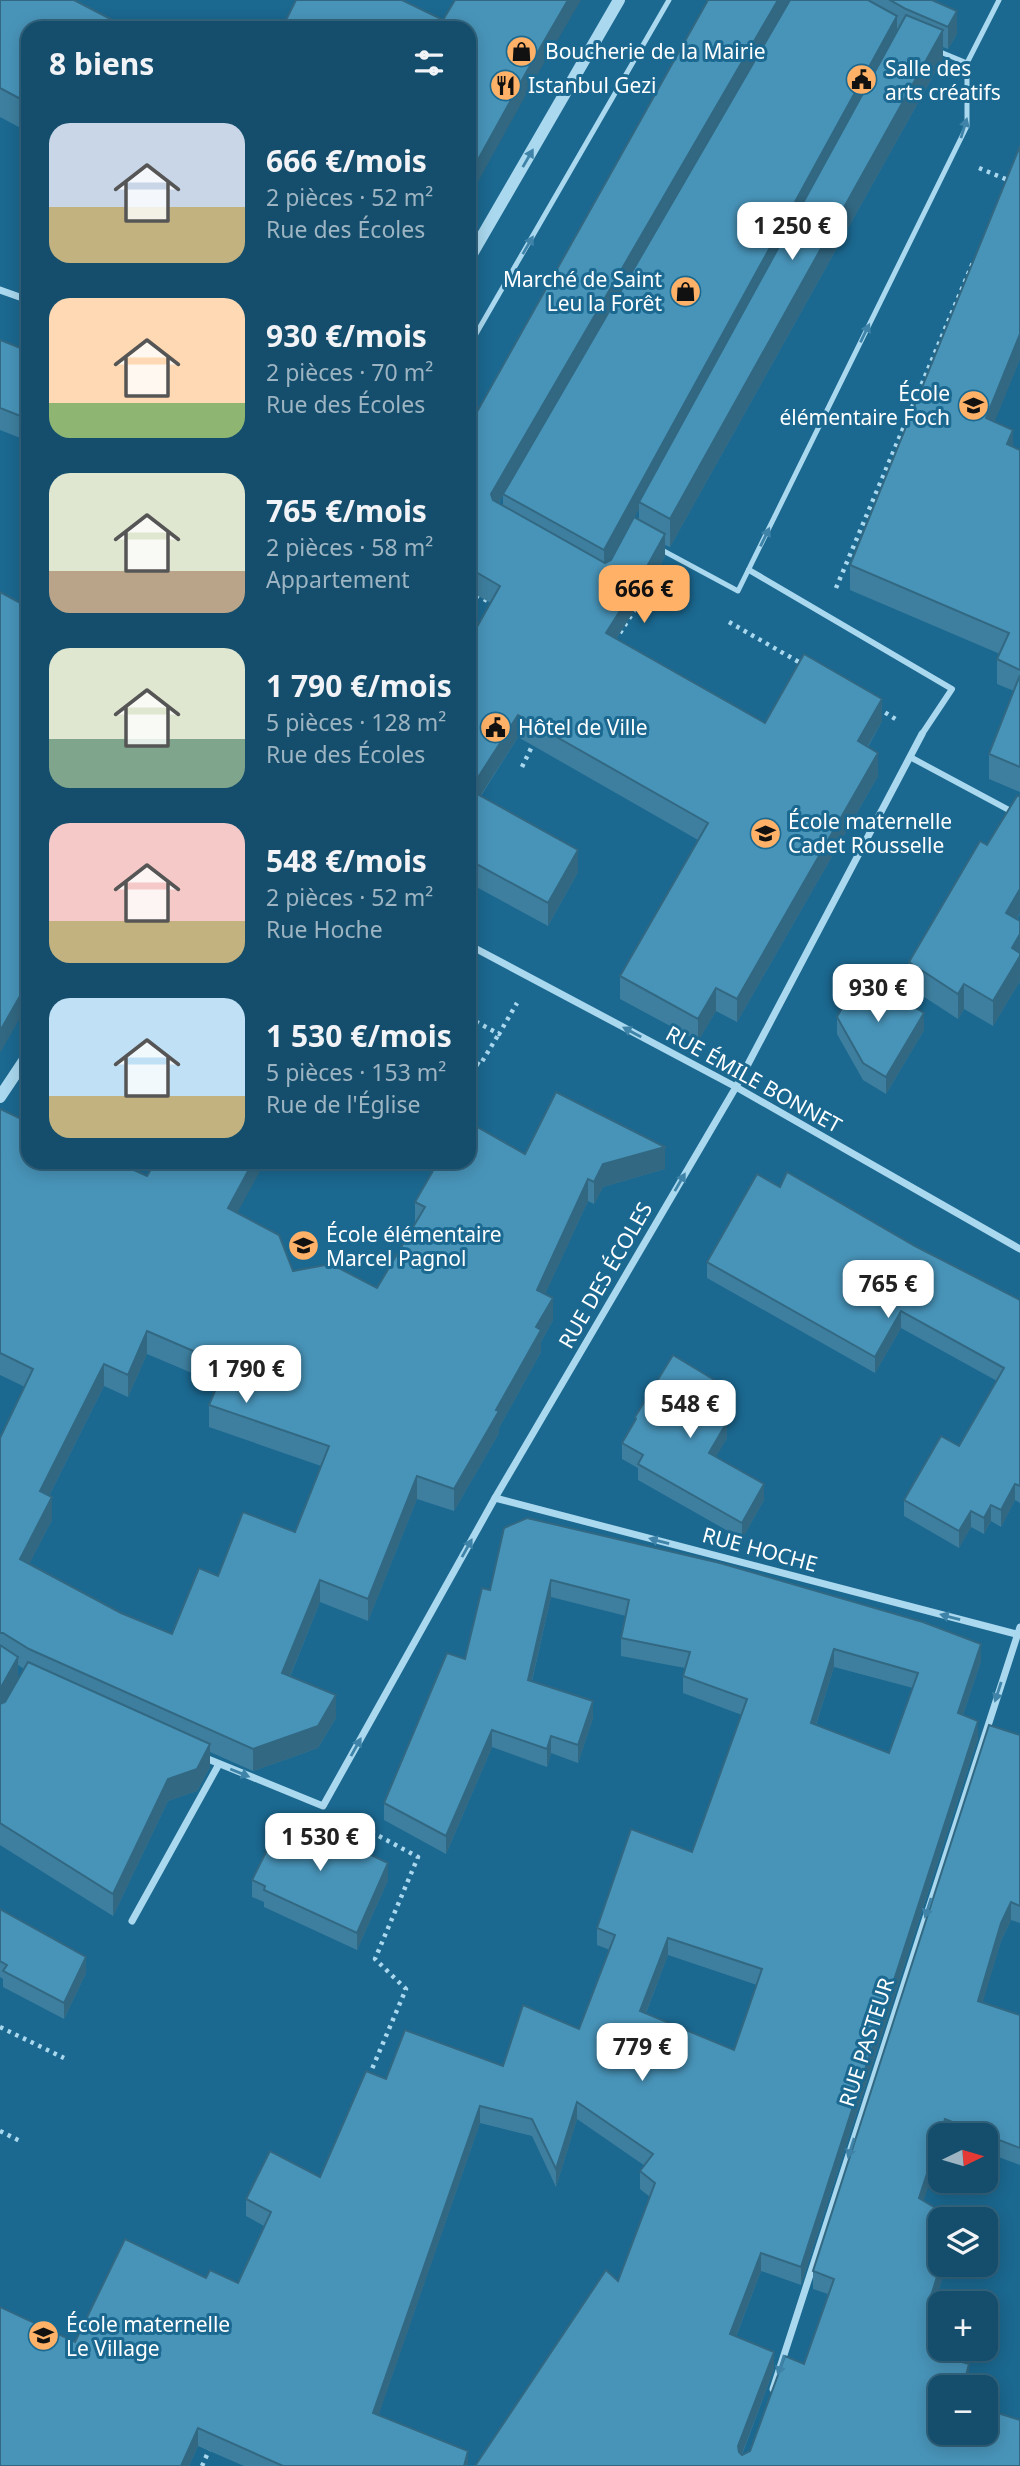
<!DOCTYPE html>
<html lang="fr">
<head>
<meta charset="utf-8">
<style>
	body { margin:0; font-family:"Noto Sans",sans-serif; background:#215874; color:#f1f3f6; height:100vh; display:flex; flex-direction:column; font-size:26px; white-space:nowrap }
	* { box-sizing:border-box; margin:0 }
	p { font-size:23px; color:#9db4c2 }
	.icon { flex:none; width:38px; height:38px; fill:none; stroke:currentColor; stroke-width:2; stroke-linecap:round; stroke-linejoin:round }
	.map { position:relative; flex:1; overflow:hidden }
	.sheet { position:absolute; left:21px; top:21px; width:455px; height:1148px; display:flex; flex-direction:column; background:#144e6c; border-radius:21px; box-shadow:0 4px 18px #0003,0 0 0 2px #33657f }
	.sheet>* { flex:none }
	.needle { width:46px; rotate:85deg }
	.controls { position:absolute; left:928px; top:2123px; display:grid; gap:14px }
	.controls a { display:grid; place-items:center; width:70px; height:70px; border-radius:14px; background:#144e6c; box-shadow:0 4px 18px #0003,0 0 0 2px #33657f; font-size:35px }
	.price { position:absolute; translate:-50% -60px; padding:0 16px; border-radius:14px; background:#fff; color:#222; font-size:23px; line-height:46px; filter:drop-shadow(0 2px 4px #0008) }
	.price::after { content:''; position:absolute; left:50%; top:42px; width:21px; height:16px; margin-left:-10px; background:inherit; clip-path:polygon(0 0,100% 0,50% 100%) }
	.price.active { background:#ffb167; color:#111 }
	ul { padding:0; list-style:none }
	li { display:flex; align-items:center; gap:21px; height:175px; padding:0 28px }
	li span { display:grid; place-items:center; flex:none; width:196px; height:140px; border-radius:21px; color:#555 }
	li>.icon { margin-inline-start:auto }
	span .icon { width:84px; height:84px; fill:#fffc; stroke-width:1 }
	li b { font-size:30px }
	h2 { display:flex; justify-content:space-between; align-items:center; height:84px; padding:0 28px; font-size:30px }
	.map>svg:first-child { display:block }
</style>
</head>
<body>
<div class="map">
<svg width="1020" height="2466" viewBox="0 0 1020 2466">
	<rect width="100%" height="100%" fill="#1b6890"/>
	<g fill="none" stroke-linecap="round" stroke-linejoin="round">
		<g stroke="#aad8ee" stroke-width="4.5" stroke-dasharray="3.5 5" stroke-linecap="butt">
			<path d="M979,168L1020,185"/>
			<path d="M836,588L974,260"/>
			<path d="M469,591L491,603"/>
			<path d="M729,622L804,665"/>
			<path d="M620,633L639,603L682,595"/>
			<path d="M878,708L897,720"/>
			<path d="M522,767L535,740"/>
			<path d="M469,1004L476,1008L471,1019L499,1034L517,1003"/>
			<path d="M469,1059L480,1065L500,1032"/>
			<path d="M349,1820L418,1857L375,1959L406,1989L369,2076"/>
			<path d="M0,2027L64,2058"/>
			<path d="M0,2131L22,2142"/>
			<path d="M202,2466L210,2448"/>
		</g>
		<g stroke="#aad8ee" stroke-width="5">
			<path d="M938,51L967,63"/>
			<path d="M469,346L669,0"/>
			<path d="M660,549L738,591L967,126V63L999,0"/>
		</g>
		<g stroke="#aad8ee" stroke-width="6">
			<path d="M749,570L952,689L922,734"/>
			<path d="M910,757L1020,816"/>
		</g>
		<g stroke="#aad8ee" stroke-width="7">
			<path d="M0,290L28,300"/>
			<path d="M469,945L736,1087L1020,1249"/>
			<path d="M495,1498L1016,1634"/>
			<path d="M203,1757L323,1806L495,1498L736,1087L922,734"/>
			<path d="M132,1921L219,1764"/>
			<path d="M773,2389L1020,1627"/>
		</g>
		<g stroke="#aad8ee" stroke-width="12">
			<path d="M469,259L619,0"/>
			<path d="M0,1097L28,1055"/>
		</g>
	</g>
	<g fill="#3e7f9f" fill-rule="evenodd">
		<path d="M0,0L28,28V132L0,117Z"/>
		<path d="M708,0H932L957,34L948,49L943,47V58L670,547L665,545V556L639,603L616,639L765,723L882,721L868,747L878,776L737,1022L716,1011L698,1041L620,999V976L698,840L518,737L481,796L578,872L548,926L469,883V641L491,603L469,591V426ZM503,495V506L499,503ZM639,509V520L634,517Z"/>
		<path d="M1020,146V359L994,422L1013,447L1020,450V792L989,779V754L1014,691L997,684V659L1000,654L850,590V565Z"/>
		<path d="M0,340L28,351V441L0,430Z"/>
		<path d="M1020,796V914L1017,919L1020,921V981L993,1026L964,1009L958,1019L909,987V962Z"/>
		<path d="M837,1017L924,1030L886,1094L863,1080L837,1034Z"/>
		<path d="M0,1109L147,1176L238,1213L293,1271L377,1288L415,1223V1202L525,1154L665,1169L603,1187L594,1204L588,1201L545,1294L553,1320L541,1342V1352L499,1428V1433L454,1511L417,1499L368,1621L320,1602L290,1677L336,1718L318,1748L253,1771L210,1752V1767L197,1791L168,1801L113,1916L0,1845V1438L25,1387L0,1375ZM147,1354L218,1384L209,1405V1427L321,1466L295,1532L218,1576L172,1634L121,1613L29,1564L52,1520L49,1496L104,1386L128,1397ZM18,1665L24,1669L18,1678Z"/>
		<path d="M780,1187L915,1246L1020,1300V1503L1015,1500L1001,1527L991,1521L984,1534L971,1527L959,1548L904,1516V1500L959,1446L997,1381L901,1328L875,1373L707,1278V1262Z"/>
		<path d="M731,1406L724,1420L727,1438L716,1456L764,1500L742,1539L638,1480V1468L622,1459V1443L635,1422V1417Z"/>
		<path d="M504,1528L981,1661L963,1715L978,1738L801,2285L761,2271L736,2337L774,2369L742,2455L750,2451L804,2364L828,2294L813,2289V2271L1020,1735V1923L1011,1920L1001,1941L982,2003L1020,2015V2165L985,2152V2135H940V2151L923,2201L947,2264L936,2298L964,2362L969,2381L940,2432L1020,2466H475L618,2281L650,2197L640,2189V2171L645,2166L577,2119L556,2187L532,2136L480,2123L378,2416L468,2466H244L198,2446L189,2466H0L75,2342L206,2278L238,2283L264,2226L246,2216V2199L320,2177L386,2079L503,2066L579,2029L610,1950L597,1945V1928L692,1852L742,1715L683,1693V1676L685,1668L621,1656V1638L626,1616L551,1597L532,1681L593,1718L578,1763L551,1753L547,1767L492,1747L446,1854L384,1820V1803L465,1659L490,1590ZM834,1667L913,1688L889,1753L816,1725ZM668,1955L757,1985L734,2050L646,2013Z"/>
		<path d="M252,1880H388L357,1950L264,1907V1902L252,1897Z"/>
		<path d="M0,1909L86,1973L64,2019L3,1987V1979L0,1977Z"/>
	</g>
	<g fill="#326882">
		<path d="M568,0H581L532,84L469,198V176L532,62Z"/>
		<path d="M778,0H791L491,516V494Z"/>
		<path d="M957,11V34L948,49V27Z"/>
		<path d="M897,16V38L639,502V509L604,573V550Z"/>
		<path d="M943,30V58L670,547V519Z"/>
		<path d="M1020,334V359L986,443V418Z"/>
		<path d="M1013,430V455L1007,444Z"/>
		<path d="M665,534V556L639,603L606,655V633Z"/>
		<path d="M882,699V721L858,763V741Z"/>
		<path d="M518,715V737L470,812V790Z"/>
		<path d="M878,753V776L737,1022V999Z"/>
		<path d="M578,850V872L548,926V903Z"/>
		<path d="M1020,889V913L1006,937V913Z"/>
		<path d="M1020,934V981L993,1026V1001L1012,948Z"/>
		<path d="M28,982V1004L0,1053V1031Z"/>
		<path d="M964,984V1009L958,1019V994Z"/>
		<path d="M716,988V1011L698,1041V1019Z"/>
		<path d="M924,1013V1030L886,1094V1077Z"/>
		<path d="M665,1147V1169L603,1187L594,1204V1182L603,1164Z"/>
		<path d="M253,1162H265L228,1230V1208Z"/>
		<path d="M588,1179V1201L537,1312V1290Z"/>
		<path d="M553,1298V1320L541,1342V1352L499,1428V1433L454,1511V1489L496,1410L536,1327Z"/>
		<path d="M901,1311V1328L875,1373V1357Z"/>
		<path d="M147,1331V1354L128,1397V1375Z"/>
		<path d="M104,1364V1386L40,1514V1491Z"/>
		<path d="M731,1390V1406L717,1432V1416Z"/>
		<path d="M727,1422V1438L709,1469V1453Z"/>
		<path d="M417,1476V1499L368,1621V1599Z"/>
		<path d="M764,1484V1500L742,1539V1523Z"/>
		<path d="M1015,1484V1500L1001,1527V1510Z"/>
		<path d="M52,1497V1520L20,1582V1559Z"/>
		<path d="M991,1505V1521L984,1534V1518Z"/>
		<path d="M971,1511V1527L959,1548V1531Z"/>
		<path d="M320,1580V1602L282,1696V1673Z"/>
		<path d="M551,1580V1597L528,1697V1680Z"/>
		<path d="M981,1644V1661L958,1730V1713Z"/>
		<path d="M834,1649V1667L811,1740V1723Z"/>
		<path d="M18,1657V1680L0,1712V1689Z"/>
		<path d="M336,1695V1718L318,1748L253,1771V1749Z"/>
		<path d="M593,1701V1718L578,1763V1745Z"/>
		<path d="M978,1721V1738L801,2285V2267Z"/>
		<path d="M492,1730V1747L446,1854V1836Z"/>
		<path d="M551,1736V1753L547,1767V1749Z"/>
		<path d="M210,1744V1767L197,1791L168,1801L113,1916V1894L168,1779Z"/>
		<path d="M388,1863V1880L357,1950V1933Z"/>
		<path d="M1011,1902V1920L1001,1941L978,2019V2001L1001,1923Z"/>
		<path d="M668,1938V1955L640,2028V2011Z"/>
		<path d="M86,1957V1973L64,2019V2003Z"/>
		<path d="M577,2102V2119L556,2187V2169Z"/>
		<path d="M480,2106V2123L373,2431V2413Z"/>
		<path d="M945,2119V2135H940V2151L919,2215V2198Z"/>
		<path d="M761,2253V2271L730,2352V2334Z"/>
		<path d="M941,2264H947L931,2314V2296Z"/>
		<path d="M963,2348H968L959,2378V2361Z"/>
		<path d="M774,2352V2369L738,2464V2446Z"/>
		<path d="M969,2364V2381L968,2387H963Z"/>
		<path d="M198,2428V2446L189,2466H181Z"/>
		<path d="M468,2451V2466H464Z"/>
	</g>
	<g fill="#4894b9" stroke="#326882" stroke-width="2" fill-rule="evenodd">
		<path d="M0,0H74L128,28H28V103L0,88Z"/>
		<path d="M296,0H402L443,20L455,0H568L532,62L469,176V28H282Z"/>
		<path d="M708,0H778L491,494L493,500L605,563L611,560L634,517L665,534L639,581L606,633L765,723L804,654L882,699L858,741L878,753L737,999L716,988L698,1019L620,976L708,823L518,715L470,790L578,850L548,903L469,860V641L500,586L469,568V426Z"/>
		<path d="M790,0H868L897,16L604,550L503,494Z"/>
		<path d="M890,0H932L957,11L948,27L906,9Z"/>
		<path d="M906,15L943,30L670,519L639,502Z"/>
		<path d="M1020,146V334L986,418L1013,430L1007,444L1020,450V670L997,659L1009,633L850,565Z"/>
		<path d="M0,340L28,351V419L0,408Z"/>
		<path d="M0,592L28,607V982L0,1031Z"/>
		<path d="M1020,675V767L989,754Z"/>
		<path d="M1017,796H1020V889L1006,913L1020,921V934L1012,948L1020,953V956L993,1001L964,984L958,994L909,962L980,841L987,845Z"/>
		<path d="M860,975L924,1013L886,1077L863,1063L837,1017Z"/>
		<path d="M556,1092L665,1147L603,1164L594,1182L588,1179L537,1290L553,1298L536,1327L541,1330L496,1410L499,1411L454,1489L417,1476L368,1599L320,1580L282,1673L336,1695L318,1726L253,1749L29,1649L3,1633H0V1438L33,1369L0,1353V1109L28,1122V1162H116L147,1176L155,1162H253L228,1208L279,1235L293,1271L331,1264L377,1288L425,1207L415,1202L438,1162H469V1129L472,1124L525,1154ZM147,1331L226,1365L209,1405L329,1446L295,1532L243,1512L218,1576L199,1568L172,1634L121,1613L20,1559L52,1497L40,1491L104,1364L128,1375Z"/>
		<path d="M787,1172L915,1246L1020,1300V1486L1015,1484L1001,1510L991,1505L984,1518L971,1511L959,1531L904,1500L941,1436L959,1446L1004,1368L901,1311L875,1357L707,1262L757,1174L780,1187Z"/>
		<path d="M673,1355L731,1390L717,1416L727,1422L709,1453L764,1484L742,1523L638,1464L643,1455L622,1443L636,1419L635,1417Z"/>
		<path d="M527,1518L720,1563L923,1622L981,1644L958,1713L978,1721L801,2267L761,2253L730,2334L774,2352L738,2446L739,2452L742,2455L750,2451L785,2356L804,2364L834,2279L813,2271L989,1725L1020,1735V1906L1011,1902L1001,1923L978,2001L1020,2015V2148L945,2119L919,2198L954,2219H940V2264H941L931,2296L950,2303H940V2348H963L959,2361L969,2364L963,2387H940V2432H985V2409L1020,2420V2466H475L606,2270L618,2281L655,2183L640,2171L653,2154L577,2102L556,2169L532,2119L480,2106L373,2413L468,2451L464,2466H283L198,2428L181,2466H0V2307L75,2342L125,2239L206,2278L210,2270L238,2283L271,2212L246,2199L270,2151L320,2177L366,2071L386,2079L405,2030L503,2066L523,2005L579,2029L615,1935L597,1928L631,1829L692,1852L747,1699L683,1676L690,1652L621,1638L629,1600L551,1580L528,1680L593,1701L578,1745L551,1736L547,1749L492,1730L446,1836L384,1803L447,1653L465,1659L482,1588L490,1590L504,1528ZM834,1649L918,1673L889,1753L811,1723ZM668,1938L762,1969L734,2050L640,2011Z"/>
		<path d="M0,1645L18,1657L0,1689Z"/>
		<path d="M28,1662L210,1744L197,1769L168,1779L113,1894L0,1823V1704L5,1702Z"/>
		<path d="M285,1814L388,1863L357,1933L264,1890L265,1886L252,1880Z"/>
		<path d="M0,1909L86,1957L64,2003L3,1971L7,1965L0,1961Z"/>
	</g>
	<defs><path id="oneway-solid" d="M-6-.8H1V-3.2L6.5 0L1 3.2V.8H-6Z" transform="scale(1.75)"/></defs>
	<g fill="#3f84a8">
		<use href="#oneway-solid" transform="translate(964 128) rotate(-73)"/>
		<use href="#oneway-solid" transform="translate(528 158) rotate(-60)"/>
		<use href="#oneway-solid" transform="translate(528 245) rotate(-60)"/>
		<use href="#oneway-solid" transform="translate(865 333) rotate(-64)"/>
		<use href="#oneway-solid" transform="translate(765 537) rotate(-64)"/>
		<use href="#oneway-solid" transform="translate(632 1032) rotate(-152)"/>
		<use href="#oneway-solid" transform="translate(680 1182) rotate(-60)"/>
		<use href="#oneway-solid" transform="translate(659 1541) rotate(-165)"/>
		<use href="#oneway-solid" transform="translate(467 1548) rotate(-61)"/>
		<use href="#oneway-solid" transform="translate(950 1617) rotate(-165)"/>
		<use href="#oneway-solid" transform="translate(998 1692) rotate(108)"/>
		<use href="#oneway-solid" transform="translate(356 1747) rotate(-61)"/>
		<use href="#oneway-solid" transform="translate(240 1773) rotate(22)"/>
		<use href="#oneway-solid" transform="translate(928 1908) rotate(108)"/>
		<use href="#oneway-solid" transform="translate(851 2148) rotate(108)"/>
		<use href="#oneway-solid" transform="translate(781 2365) rotate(108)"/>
	</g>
	<defs>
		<symbol id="shop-disc" viewBox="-11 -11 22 22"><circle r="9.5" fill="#ffb167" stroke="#1b6890"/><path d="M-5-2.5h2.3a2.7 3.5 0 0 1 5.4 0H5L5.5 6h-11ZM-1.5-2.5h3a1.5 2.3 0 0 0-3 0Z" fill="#111"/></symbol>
		<symbol id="civic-disc" viewBox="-11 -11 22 22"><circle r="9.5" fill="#ffb167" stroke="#1b6890"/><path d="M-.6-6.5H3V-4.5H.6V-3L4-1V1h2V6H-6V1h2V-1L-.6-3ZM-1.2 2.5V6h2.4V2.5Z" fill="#111"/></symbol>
		<symbol id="restaurant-disc" viewBox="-11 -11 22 22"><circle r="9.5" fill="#ffb167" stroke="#1b6890"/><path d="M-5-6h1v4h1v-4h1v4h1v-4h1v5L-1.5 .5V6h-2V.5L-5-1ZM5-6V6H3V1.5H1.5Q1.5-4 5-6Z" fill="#111"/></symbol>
		<symbol id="school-disc" viewBox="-11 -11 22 22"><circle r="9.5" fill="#ffb167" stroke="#1b6890"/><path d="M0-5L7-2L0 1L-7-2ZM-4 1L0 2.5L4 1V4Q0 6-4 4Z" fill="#111"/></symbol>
	</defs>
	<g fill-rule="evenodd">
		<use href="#shop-disc" x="504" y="34" width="35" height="35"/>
		<use href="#civic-disc" x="844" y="62" width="35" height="35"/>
		<use href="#restaurant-disc" x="488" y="68" width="35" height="35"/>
		<use href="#shop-disc" x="668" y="274" width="35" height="35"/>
		<use href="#school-disc" x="956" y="388" width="35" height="35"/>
		<use href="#civic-disc" x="478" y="710" width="35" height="35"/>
		<use href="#school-disc" x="748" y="816" width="35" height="35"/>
		<use href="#school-disc" x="286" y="1228" width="35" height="35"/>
		<use href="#school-disc" x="26" y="2318" width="35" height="35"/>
	</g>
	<g text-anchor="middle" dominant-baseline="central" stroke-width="6" stroke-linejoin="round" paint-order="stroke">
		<g font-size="21" fill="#fff" stroke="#1b6890" text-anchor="start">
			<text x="545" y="51">Boucherie de la Mairie</text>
			<text x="885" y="68">Salle des<tspan x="885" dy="24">arts créatifs</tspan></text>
			<text x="528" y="85">Istanbul Gezi</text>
			<text x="662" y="279" text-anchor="end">Marché de Saint<tspan x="662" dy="24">Leu la Forêt</tspan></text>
			<text x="950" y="393" text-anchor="end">École<tspan x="950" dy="24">élémentaire Foch</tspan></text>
			<text x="518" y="727">Hôtel de Ville</text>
			<text x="788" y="821">École maternelle<tspan x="788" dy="24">Cadet Rousselle</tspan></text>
			<text x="326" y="1234">École élémentaire<tspan x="326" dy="24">Marcel Pagnol</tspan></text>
			<text x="66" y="2324">École maternelle<tspan x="66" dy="24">Le Village</tspan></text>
		</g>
		<g font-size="21" fill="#fff" stroke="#1b6890">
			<text transform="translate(754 1079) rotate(29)">RUE ÉMILE BONNET</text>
			<text transform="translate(605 1275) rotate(-60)">RUE DES ÉCOLES</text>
			<text transform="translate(760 1549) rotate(15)">RUE HOCHE</text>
			<text transform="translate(866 2042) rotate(-72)">RUE PASTEUR</text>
		</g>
	</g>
</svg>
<div class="controls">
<a><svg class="needle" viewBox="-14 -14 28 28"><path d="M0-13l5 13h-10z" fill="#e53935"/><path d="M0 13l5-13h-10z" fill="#9db4c2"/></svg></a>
<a><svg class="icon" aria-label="layers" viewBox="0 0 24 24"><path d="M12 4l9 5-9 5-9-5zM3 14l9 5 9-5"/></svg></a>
<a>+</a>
<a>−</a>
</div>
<b class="price" style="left:792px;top:262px">1 250 €</b>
<b class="price active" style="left:644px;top:625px">666 €</b>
<b class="price" style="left:878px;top:1024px">930 €</b>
<b class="price" style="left:888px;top:1320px">765 €</b>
<b class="price" style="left:246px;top:1405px">1 790 €</b>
<b class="price" style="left:690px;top:1440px">548 €</b>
<b class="price" style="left:320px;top:1873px">1 530 €</b>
<b class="price" style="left:642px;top:2083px">779 €</b>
<section class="sheet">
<h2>8 biens<svg class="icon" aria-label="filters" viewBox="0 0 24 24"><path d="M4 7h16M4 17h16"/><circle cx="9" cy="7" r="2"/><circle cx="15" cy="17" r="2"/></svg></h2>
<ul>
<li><span style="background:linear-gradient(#c9d6e8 60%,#c2b280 0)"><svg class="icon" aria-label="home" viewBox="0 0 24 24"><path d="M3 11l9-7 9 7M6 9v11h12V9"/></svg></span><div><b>666 €/mois</b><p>2 pièces · 52 m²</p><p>Rue des Écoles</p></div></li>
<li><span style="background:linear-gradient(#ffd9b3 75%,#8fb573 0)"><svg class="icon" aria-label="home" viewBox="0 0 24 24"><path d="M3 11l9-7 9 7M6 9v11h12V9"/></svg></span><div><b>930 €/mois</b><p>2 pièces · 70 m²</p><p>Rue des Écoles</p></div></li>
<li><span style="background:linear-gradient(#dfe7d0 70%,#b9a48a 0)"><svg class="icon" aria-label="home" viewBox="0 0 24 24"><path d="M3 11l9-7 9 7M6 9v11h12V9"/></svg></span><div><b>765 €/mois</b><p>2 pièces · 58 m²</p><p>Appartement</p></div></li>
<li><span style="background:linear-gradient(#dfe7d0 65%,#7fa58c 0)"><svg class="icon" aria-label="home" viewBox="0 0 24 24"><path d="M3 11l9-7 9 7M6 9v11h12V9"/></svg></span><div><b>1 790 €/mois</b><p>5 pièces · 128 m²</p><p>Rue des Écoles</p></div></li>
<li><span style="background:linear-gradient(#f6c9c9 70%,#c2b280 0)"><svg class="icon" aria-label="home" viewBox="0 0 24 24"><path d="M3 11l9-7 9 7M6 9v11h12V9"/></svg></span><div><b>548 €/mois</b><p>2 pièces · 52 m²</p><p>Rue Hoche</p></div></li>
<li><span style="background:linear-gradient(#bfe0f5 70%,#c2b280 0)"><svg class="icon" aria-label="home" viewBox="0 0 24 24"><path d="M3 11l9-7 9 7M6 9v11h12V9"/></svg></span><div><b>1 530 €/mois</b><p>5 pièces · 153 m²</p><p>Rue de l'Église</p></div></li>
</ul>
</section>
</div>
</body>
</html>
